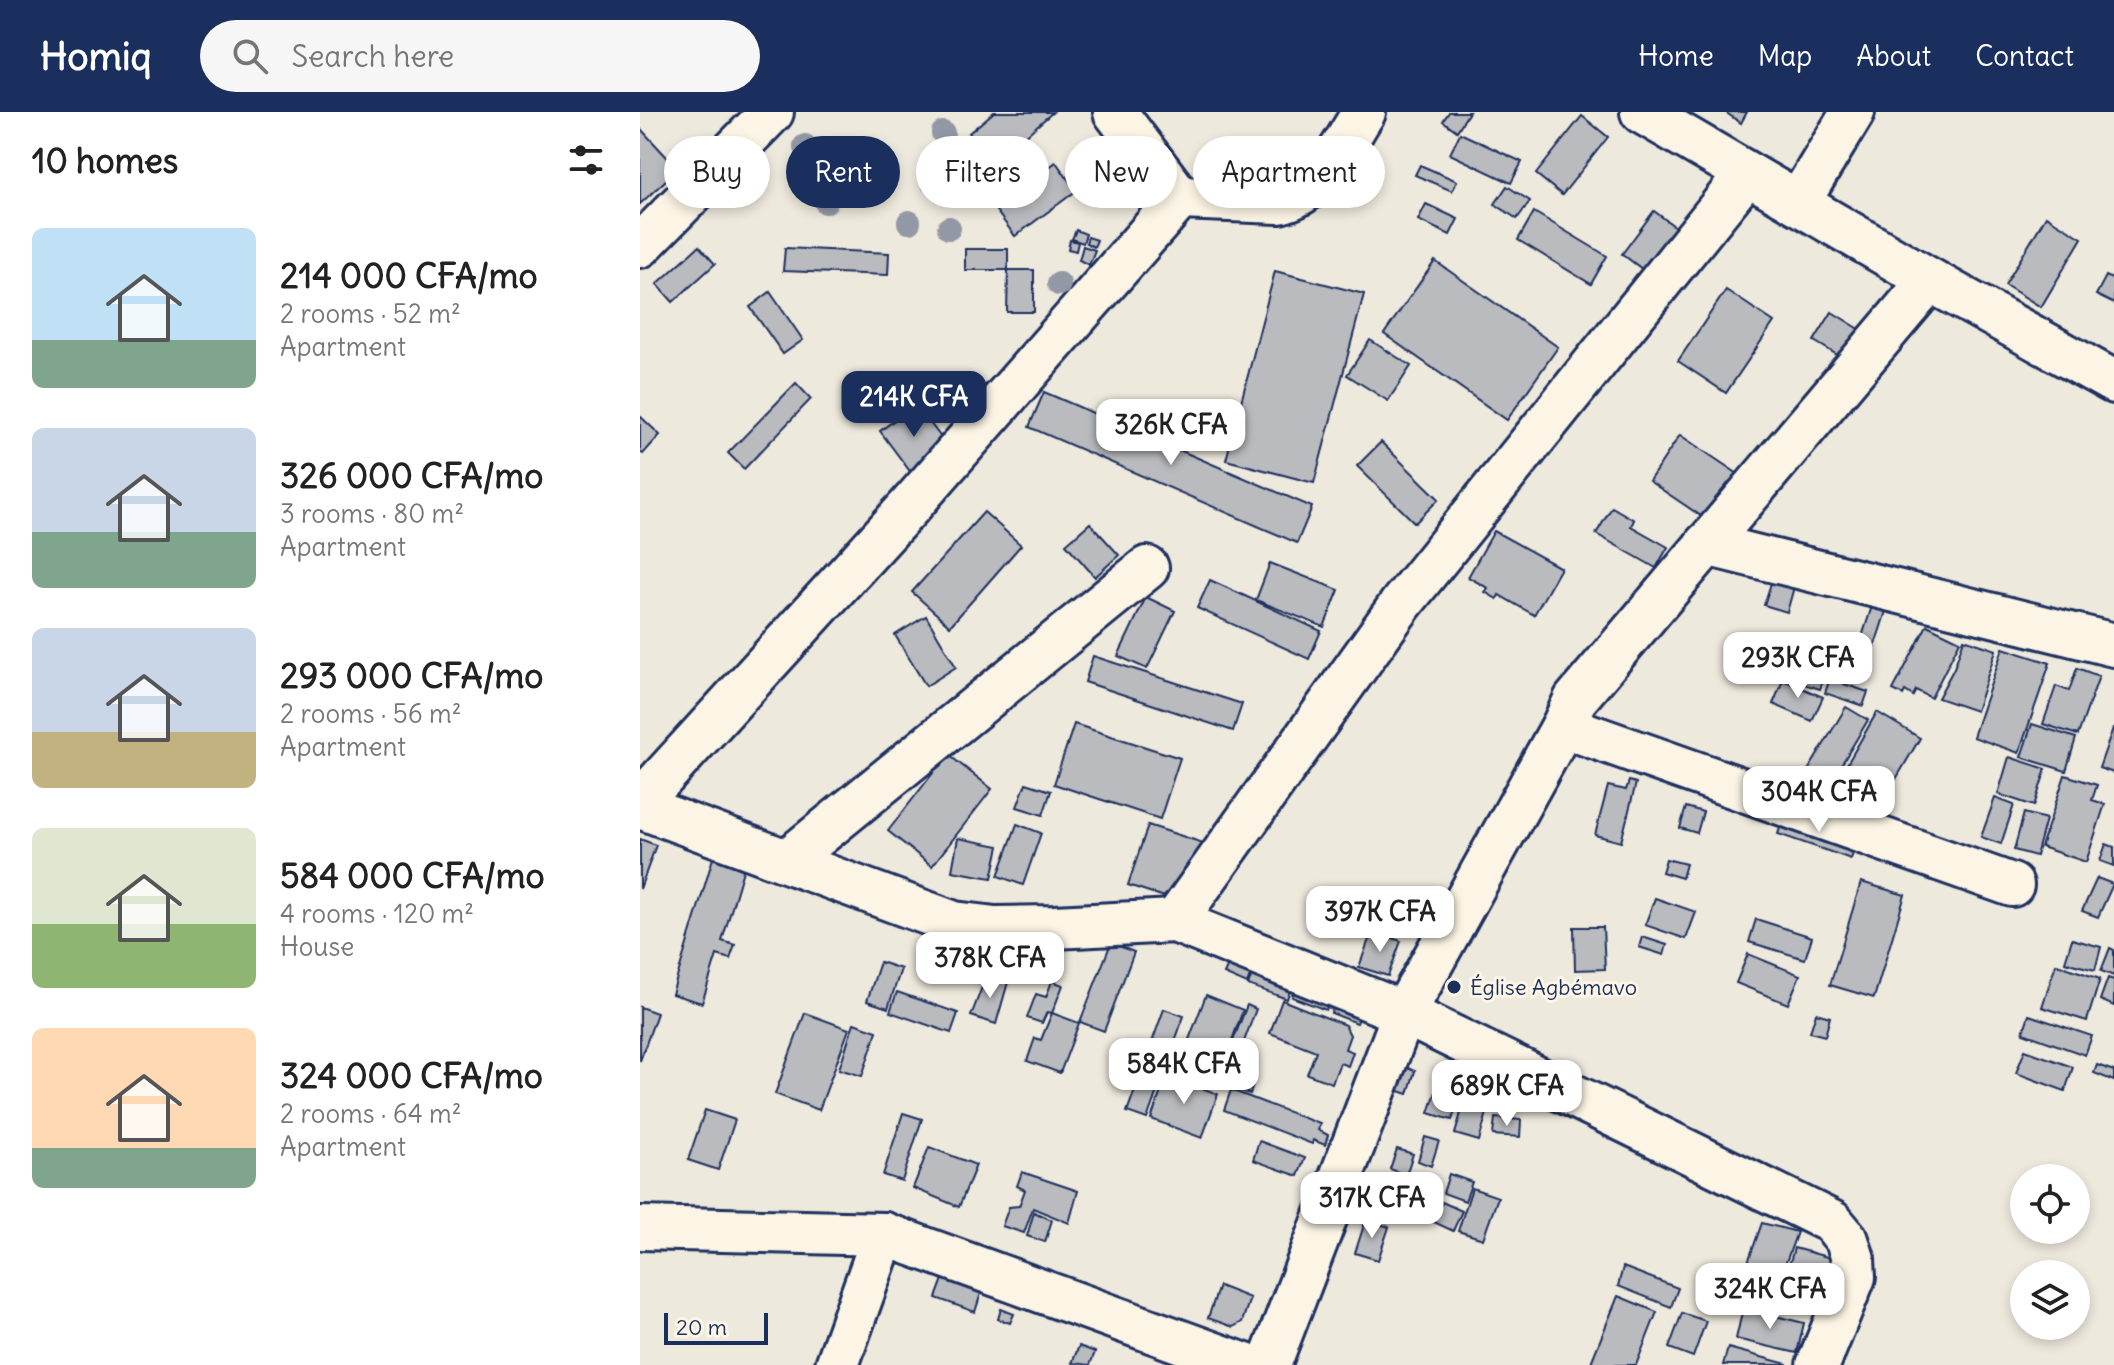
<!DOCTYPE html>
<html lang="en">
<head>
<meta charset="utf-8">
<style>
	body { margin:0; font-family:Delius,sans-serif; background:#f6f6f6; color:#222; height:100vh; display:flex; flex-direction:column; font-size:30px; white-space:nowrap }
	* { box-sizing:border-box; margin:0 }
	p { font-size:26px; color:#767676 }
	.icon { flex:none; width:44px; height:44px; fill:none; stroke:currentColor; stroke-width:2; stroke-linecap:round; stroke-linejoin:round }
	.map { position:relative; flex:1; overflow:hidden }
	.sheet { display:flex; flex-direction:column; background:#fff; width:640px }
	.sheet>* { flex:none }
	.guide { position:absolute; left:24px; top:24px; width:760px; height:72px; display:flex; gap:16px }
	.fabs { position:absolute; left:1370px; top:1052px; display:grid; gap:16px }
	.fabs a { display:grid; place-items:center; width:80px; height:80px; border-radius:50%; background:#fff; box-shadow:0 4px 12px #0003; font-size:40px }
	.scale { position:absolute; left:24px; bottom:20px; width:104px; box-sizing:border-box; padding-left:8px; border:4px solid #1b2f5e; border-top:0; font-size:22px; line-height:28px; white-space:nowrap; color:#1b2f5e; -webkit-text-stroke:6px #fcf5e5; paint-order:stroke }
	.price { position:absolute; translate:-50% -68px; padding:0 18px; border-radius:16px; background:#fff; color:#222; font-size:26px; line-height:52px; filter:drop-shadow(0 2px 4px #0008) }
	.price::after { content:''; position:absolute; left:50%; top:48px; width:24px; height:18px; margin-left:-12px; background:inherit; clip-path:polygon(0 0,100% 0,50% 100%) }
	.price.selected { background:#1b2f5e; color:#fff }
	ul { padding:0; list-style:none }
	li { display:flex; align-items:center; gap:24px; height:200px; padding:0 32px }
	li span { display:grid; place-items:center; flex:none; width:224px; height:160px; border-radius:12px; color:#555 }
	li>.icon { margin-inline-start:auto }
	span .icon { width:96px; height:96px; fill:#fffc; stroke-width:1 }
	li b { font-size:34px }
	h2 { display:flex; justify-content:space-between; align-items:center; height:96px; padding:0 32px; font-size:34px }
	.pill { padding:0 28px; border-radius:36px; background:#fff; box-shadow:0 4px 12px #0003; font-size:28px; line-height:72px }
	.pill.selected { background:#1b2f5e; color:#fff }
	header { display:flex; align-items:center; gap:48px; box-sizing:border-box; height:112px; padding:0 40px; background:#1b2f5e; color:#fff }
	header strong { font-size:38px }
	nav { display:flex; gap:44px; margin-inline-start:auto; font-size:28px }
	.search { width:560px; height:72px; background:#f6f6f6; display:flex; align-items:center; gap:20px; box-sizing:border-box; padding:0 28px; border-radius:44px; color:#767676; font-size:30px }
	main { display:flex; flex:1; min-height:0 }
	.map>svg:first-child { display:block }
</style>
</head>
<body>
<header>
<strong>Homiq</strong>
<div class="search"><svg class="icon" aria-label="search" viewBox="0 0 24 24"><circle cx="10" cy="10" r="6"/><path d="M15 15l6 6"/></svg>Search here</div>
<nav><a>Home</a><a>Map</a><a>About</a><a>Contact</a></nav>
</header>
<main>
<section class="sheet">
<h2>10 homes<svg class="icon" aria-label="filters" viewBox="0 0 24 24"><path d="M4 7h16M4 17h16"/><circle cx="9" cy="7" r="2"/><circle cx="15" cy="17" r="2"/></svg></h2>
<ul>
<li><span style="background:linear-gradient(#bfe0f5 70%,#7fa58c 0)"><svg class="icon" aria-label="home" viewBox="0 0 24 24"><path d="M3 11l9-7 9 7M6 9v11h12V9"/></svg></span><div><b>214 000 CFA/mo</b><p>2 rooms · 52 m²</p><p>Apartment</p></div></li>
<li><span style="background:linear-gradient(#c9d6e8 65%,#7fa58c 0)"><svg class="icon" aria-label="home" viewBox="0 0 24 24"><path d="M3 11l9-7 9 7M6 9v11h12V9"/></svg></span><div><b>326 000 CFA/mo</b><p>3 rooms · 80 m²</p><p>Apartment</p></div></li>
<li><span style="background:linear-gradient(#c9d6e8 65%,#c2b280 0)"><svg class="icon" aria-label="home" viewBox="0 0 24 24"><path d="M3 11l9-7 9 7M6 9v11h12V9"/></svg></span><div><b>293 000 CFA/mo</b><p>2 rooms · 56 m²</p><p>Apartment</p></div></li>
<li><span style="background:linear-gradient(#dfe7d0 60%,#8fb573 0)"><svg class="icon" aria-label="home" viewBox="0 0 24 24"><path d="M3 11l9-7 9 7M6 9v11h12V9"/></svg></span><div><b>584 000 CFA/mo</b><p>4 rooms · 120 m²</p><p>House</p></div></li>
<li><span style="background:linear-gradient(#ffd9b3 75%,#7fa58c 0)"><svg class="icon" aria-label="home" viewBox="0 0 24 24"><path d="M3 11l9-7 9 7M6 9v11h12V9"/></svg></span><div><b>324 000 CFA/mo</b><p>2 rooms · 64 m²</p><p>Apartment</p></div></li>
</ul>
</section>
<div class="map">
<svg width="1474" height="1253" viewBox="0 0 1474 1253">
	<rect width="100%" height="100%" fill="#eee9dd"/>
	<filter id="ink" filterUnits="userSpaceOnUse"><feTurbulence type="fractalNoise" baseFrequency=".0125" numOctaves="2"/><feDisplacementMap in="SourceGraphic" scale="16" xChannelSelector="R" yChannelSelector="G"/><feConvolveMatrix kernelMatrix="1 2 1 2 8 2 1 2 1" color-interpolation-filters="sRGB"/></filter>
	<g filter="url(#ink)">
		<g fill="#babbbe" stroke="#1b2f5e" stroke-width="2">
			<path d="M354,0H413L354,51L329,21Z"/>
			<path d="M809,0H829L817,19L803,9Z"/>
			<path d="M1085,0H1107L1101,11Z"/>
			<path d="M942,4L968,25L922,83L896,62Z"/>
			<path d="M0,16L38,57L0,92Z"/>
			<path d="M820,21L882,50L871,71L810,42Z"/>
			<path d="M341,37L352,67L342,71L331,41Z"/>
			<path d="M416,50L436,79L375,124L354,96Z"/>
			<path d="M780,53L817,69L812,79L775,63Z"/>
			<path d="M867,74L890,89L877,107L855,92Z"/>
			<path d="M786,92L818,107L810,123L778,108Z"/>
			<path d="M1014,99L1038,117L1006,160L982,142Z"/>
			<path d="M894,100L967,144L951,172L878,128Z"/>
			<path d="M1406,104L1442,126L1401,195L1365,173Z"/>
			<path d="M436,118L446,122L443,131L432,127Z"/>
			<path d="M448,125L457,128L454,135L446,131Z"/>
			<path d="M430,128L438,130L436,139L428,137Z"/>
			<path d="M59,134L75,152L33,190L17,172Z"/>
			<path d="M443,134L455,138L449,153L439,148Z"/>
			<path d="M145,136L249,141L248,163L143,159Z"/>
			<rect x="325" y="137" width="43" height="21"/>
			<path d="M795,149L918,235L867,308L744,222Z"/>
			<path d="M368,158H394V200H367Z"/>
			<path d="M635,159L724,182L674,371L586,348Z"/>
			<path d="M1466,164L1474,168V192L1456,183Z"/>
			<path d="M1086,178L1134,210L1086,281L1038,249Z"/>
			<path d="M130,180L163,228L143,242L110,195Z"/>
			<path d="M1192,200L1226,221L1209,250L1174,229Z"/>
			<path d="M730,228L771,254L748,289L707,263Z"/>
			<path d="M156,271L171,287L104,357L88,341Z"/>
			<path d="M404,280L672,395L657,431L389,315Z"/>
			<path d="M276,292L308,335L272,362L240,319Z"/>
			<path d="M0,304L20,323L3,342L0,340Z"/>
			<path d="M1040,323L1104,366L1073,412L1009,369Z"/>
			<path d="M741,330L799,387L775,411L717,354Z"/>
			<path d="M972,395L994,408L991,414L1028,435L1016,456L956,422Z"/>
			<path d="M344,400L381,433L310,514L272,480Z"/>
			<path d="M450,411L479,443L455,465L426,432Z"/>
			<path d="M854,419L921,456L894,503L859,483L857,487L845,480L848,476L828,465Z"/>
			<path d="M630,451L699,478L684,515L616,488Z"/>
			<path d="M570,468L681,519L669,547L557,496Z"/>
			<path d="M1132,468L1154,475L1147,500L1124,493Z"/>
			<path d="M506,485L535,499L507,557L478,544Z"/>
			<path d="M1235,485L1249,490L1234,536L1220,531Z"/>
			<path d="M286,504L316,555L286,574L255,523Z"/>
			<path d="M1287,513L1320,529L1291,586L1276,578L1273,584L1265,579L1263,583L1253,578Z"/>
			<path d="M1324,527L1356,538L1336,599L1298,586L1314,556Z"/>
			<path d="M1132,536L1188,554L1180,577L1125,560Z"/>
			<path d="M1363,536L1410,551L1379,641L1333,625Z"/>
			<path d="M1193,543L1211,549L1204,572L1228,580L1223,594L1185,581L1194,555L1190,553Z"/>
			<path d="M453,544L602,592L593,619L445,570Z"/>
			<path d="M1437,556L1459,564L1438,623L1403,612L1416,574L1429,579Z"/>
			<path d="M1143,568L1183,585L1172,609L1133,592Z"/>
			<path d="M1206,595L1228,608L1188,675L1166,662Z"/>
			<path d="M1237,600L1280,626L1235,703L1192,678Z"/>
			<path d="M434,612L540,646L520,707L414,672Z"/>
			<path d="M1392,612L1436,626L1426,659L1381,645Z"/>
			<path d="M1473,616H1474V661L1459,656Z"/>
			<path d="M300,636L352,677L292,754L248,719L293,661L285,655Z"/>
			<path d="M1369,645L1406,657L1394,694L1358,682Z"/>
			<path d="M1425,663L1457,673L1452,688L1465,692L1446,750L1401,735Z"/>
			<path d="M989,669L996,671L981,730L955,723L968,674L986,678Z"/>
			<path d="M386,671L411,679L403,703L377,695Z"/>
			<path d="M1355,686L1374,693L1361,732L1341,725Z"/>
			<path d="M1046,695L1063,700L1057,721L1040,716Z"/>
			<path d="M1147,697L1220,721L1211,747L1138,722Z"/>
			<path d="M1384,701L1406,707L1396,744L1374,738Z"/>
			<path d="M377,712L401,721L383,773L358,764Z"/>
			<path d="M508,713L563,731L543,791L488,773Z"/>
			<path d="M318,726L359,734L352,766L312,759Z"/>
			<path d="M0,727L16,733L0,777Z"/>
			<path d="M1466,732L1474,735V754L1460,749Z"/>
			<path d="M73,746L104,755L82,829L95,833L90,847L77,843L62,891L32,882Z"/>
			<path d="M1026,747L1046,752L1042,766L1022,760Z"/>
			<path d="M1457,766L1473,772L1458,805L1442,799Z"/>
			<path d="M1221,770L1265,783L1234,886L1190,873Z"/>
			<path d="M1015,786L1056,800L1046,827L1005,813Z"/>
			<path d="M1116,807L1172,825L1165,847L1109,830Z"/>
			<path d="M934,815H963L965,857L935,858Z"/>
			<path d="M732,819L761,829L748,864L719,855Z"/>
			<path d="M1002,825L1027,833L1024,843L999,835Z"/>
			<path d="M1432,827L1461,835L1455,858L1425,850Z"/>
			<path d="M471,831L494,840L464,919L440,910Z"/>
			<path d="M1470,836L1474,838V864L1461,859Z"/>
			<path d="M1108,842L1160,863L1148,892L1096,871Z"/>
			<path d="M591,846L613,856L607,872L584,862Z"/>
			<path d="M240,850L261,857L248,896L227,889Z"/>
			<path d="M1416,852L1460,867L1447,909L1402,895Z"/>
			<path d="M615,856L653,870L647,887L608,873Z"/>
			<path d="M347,862L368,870L356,912L331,904Z"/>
			<path d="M1468,866L1474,868V894L1460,888Z"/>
			<path d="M412,869L423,873L412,901L407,900L402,911L387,906L396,882L406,885Z"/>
			<path d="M655,875L690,888L686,898L652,885Z"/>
			<path d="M257,880L318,901L311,921L250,900Z"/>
			<path d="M566,883L603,898L583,953L545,938Z"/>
			<path d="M642,888L705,913L710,923L705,937L713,940L708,954L700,951L692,971L667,962L676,939L630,921Z"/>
			<path d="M694,891L721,901L717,911L691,901Z"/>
			<path d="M607,893L616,897L596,951L586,947Z"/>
			<path d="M0,895L17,901L0,949Z"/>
			<path d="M524,897L544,904L507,1007L487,1000Z"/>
			<path d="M165,901L209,917L179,998L135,982Z"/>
			<path d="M412,901L439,911L420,961L387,949L395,926L401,928Z"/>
			<path d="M1176,901L1190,905L1185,924L1170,920Z"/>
			<path d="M1389,903L1452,924L1445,943L1383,921Z"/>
			<path d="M214,911L237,919L222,964L199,957Z"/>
			<path d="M1385,938L1433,955L1425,979L1376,961Z"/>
			<path d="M600,949L614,956L613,963L597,958Z"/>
			<path d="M805,952L816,956L807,982L820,985L812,1008L789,1001Z"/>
			<path d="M760,953L775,959L768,982L753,977Z"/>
			<path d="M1457,953L1474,959V969L1454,961Z"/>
			<path d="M834,955L858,962L839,1029L815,1022Z"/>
			<path d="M601,961L615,965L610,982L595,977Z"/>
			<path d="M527,963L578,982L562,1026L511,1007Z"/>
			<path d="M591,978L680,1012L678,1018L688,1023L685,1033L673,1028L672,1032L584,998Z"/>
			<path d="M65,998L95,1008L78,1058L48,1048Z"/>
			<path d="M263,1001L282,1007L262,1069L243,1063Z"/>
			<path d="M855,1006L881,1008L880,1025L853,1023Z"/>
			<path d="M785,1025L799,1029L791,1054L778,1049Z"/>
			<path d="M619,1029L665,1046L658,1064L613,1048Z"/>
			<path d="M289,1035L336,1053L319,1095L273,1076Z"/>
			<path d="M757,1037L773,1042L766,1063L750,1057Z"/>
			<path d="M382,1060L438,1079L429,1111L393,1096L384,1121L362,1114L369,1095L379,1094L385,1078L377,1074Z"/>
			<path d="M809,1062L832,1070L825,1089L803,1081Z"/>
			<path d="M832,1076L858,1085L843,1127L818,1119Z"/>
			<path d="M802,1090L822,1099L813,1119L794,1110Z"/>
			<path d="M394,1100L412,1108L405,1130L387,1124Z"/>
			<path d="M726,1107L749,1115L738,1148L715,1141Z"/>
			<path d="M1122,1111L1157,1120L1135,1180L1102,1167Z"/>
			<path d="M1154,1136L1191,1146L1178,1194L1141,1183Z"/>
			<path d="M983,1155L1038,1176L1031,1195L978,1174Z"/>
			<path d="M303,1167L341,1181L335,1200L296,1186Z"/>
			<path d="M579,1174L610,1186L602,1210L593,1215L568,1206Z"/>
			<path d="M978,1184L1017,1200L996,1253H950Z"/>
			<path d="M1103,1196L1164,1211L1157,1241L1096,1227Z"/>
			<path d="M361,1197L374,1202L370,1211L358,1207Z"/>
			<path d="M1042,1201L1066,1209L1053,1245L1029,1236Z"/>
			<path d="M439,1234L455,1240L450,1253L432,1251Z"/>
			<path d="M1088,1236L1147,1252V1253H1083Z"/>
		</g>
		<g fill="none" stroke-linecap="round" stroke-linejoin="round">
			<defs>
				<g id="minor">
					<path d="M475,0L540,86"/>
					<path d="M1002,0L1290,168L1474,270"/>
					<path d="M540,86L639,90C682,81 702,34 724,0"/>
					<path d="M1158,91L1213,0"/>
					<path d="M0,134L132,0"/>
					<path d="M1066,432L1474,533"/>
					<path d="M923,614L1372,773"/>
					<path d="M0,690L270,394L540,86"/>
					<path d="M0,695L314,811L355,816L414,815L535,809L764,901L1192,1110L1207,1128L1213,1147L1214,1165L1178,1253"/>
					<path d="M148,748L507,456"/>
					<path d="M535,809L761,492L1107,62"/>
					<path d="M0,1116L244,1122L605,1253"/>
					<path d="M197,1253L244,1122"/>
					<path d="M629,1253L764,901L923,614L935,588L1290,168"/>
				</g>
			</defs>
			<use href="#minor" stroke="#1b2f5e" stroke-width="48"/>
			<use href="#minor" stroke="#fcf5e5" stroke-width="42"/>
		</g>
		<g fill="#9398a6">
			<circle cx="303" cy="21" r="12"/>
			<circle cx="165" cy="34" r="12"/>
			<circle cx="240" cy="47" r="12"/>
			<circle cx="395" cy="50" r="12"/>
			<circle cx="292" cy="70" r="12"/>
			<circle cx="186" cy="90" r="12"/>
			<circle cx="269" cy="110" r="12"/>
			<circle cx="309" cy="116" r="12"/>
			<circle cx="419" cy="172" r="12"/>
		</g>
	</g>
	<circle fill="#1b2f5e" stroke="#fcf5e5" stroke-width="3" cx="814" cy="875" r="8"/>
	<g text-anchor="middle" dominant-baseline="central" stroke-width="6" stroke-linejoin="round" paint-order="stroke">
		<g font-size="22" fill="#1b2f5e" stroke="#fcf5e5" text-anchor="start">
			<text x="830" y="875">Église Agbémavo</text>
		</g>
	</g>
</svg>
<div class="fabs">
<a><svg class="icon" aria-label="locate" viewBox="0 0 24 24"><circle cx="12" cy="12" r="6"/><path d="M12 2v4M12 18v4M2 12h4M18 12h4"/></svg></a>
<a><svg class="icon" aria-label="layers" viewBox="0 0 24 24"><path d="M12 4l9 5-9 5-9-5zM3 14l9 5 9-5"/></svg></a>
</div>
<div class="scale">20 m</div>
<b class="price selected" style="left:274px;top:327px">214K CFA</b>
<b class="price" style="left:531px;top:355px">326K CFA</b>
<b class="price" style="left:1158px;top:588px">293K CFA</b>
<b class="price" style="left:1179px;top:722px">304K CFA</b>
<b class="price" style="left:740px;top:842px">397K CFA</b>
<b class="price" style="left:350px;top:888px">378K CFA</b>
<b class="price" style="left:544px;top:994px">584K CFA</b>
<b class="price" style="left:867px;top:1016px">689K CFA</b>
<b class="price" style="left:732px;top:1128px">317K CFA</b>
<b class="price" style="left:1130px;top:1219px">324K CFA</b>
<div class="guide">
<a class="pill">Buy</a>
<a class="pill selected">Rent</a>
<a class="pill">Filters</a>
<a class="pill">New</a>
<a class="pill">Apartment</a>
</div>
</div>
</main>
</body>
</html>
